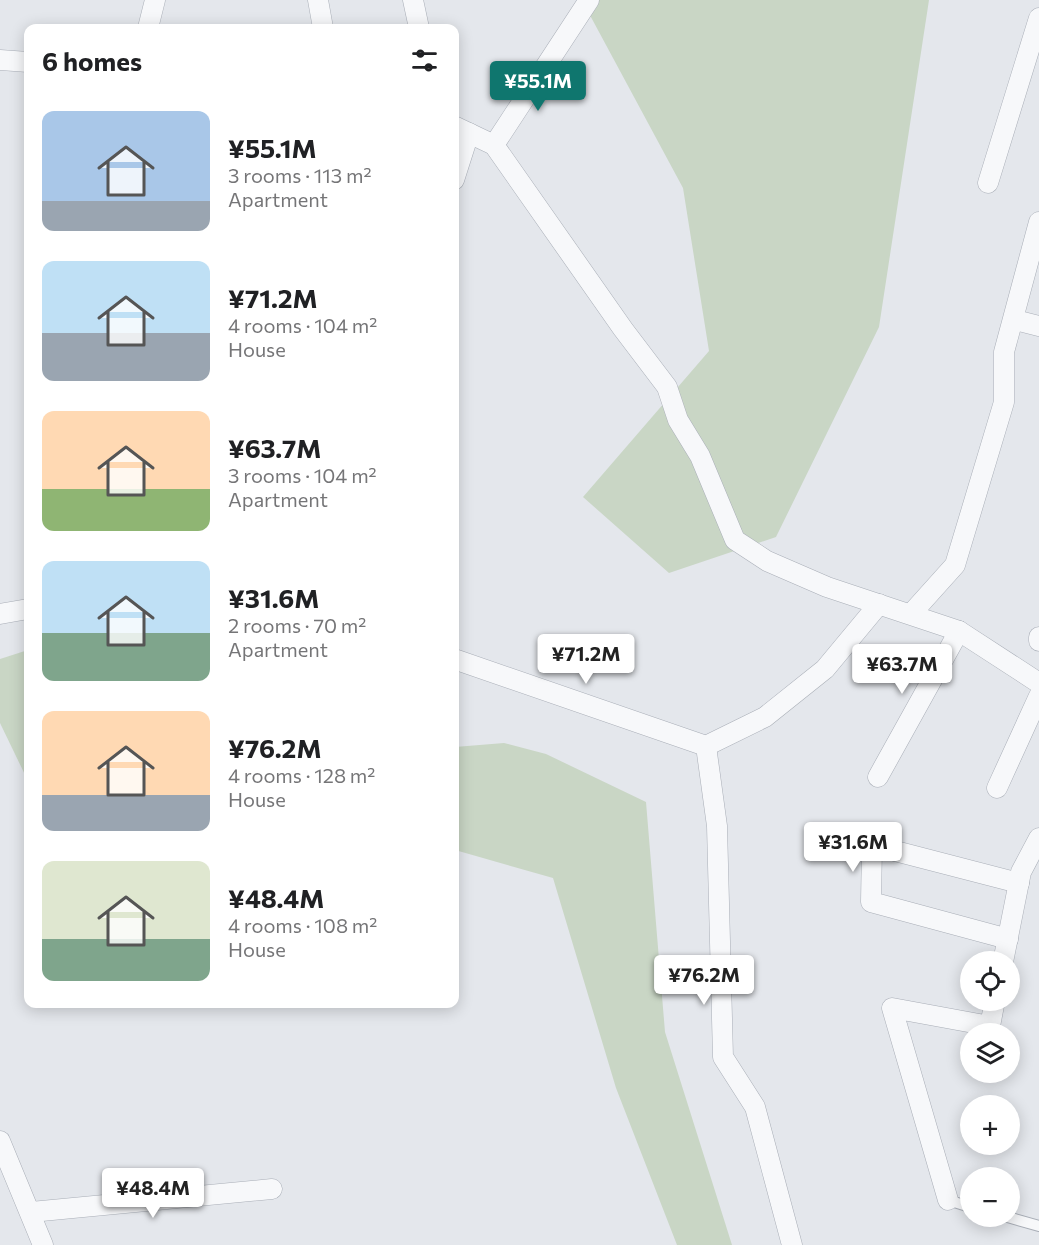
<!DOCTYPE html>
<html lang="en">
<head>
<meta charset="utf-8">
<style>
	body { margin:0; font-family:Commissioner,sans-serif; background:#f6f6f6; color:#202124; height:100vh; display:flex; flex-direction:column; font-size:22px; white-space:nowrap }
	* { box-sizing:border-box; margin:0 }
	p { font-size:20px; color:#757577 }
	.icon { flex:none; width:33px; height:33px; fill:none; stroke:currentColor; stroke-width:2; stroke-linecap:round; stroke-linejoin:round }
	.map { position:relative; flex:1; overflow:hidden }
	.drawer { position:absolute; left:24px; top:24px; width:435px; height:984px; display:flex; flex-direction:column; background:#fff; border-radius:12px; box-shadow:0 3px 15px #0003 }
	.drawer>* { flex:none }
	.buttons { position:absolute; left:960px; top:951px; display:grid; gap:12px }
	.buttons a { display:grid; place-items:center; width:60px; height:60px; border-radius:50%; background:#fff; box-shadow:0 3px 15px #0003; font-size:30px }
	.price { position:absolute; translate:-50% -51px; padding:0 14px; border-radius:6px; background:#fff; color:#222; font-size:20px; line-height:39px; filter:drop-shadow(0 2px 3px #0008) }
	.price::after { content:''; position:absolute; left:50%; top:36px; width:18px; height:14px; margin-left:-9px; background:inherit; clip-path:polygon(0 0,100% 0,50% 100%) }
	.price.on { background:#0f766e; color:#fff }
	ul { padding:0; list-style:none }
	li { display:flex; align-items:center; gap:18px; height:150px; padding:0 18px }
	li span { display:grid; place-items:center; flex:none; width:168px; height:120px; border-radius:12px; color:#555 }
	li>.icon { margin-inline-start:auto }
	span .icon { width:72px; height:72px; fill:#fffc; stroke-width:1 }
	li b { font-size:26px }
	h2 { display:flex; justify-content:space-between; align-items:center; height:72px; padding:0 18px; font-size:26px }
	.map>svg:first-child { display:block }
</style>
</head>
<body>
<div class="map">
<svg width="1039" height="1245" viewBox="0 0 1039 1245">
	<rect width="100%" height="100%" fill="#e4e7ec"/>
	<g fill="#c9d6c5">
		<path d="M590,0H929L879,327L776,537L669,573L583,497L709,351L683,188L585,6Z"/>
		<path d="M28,650V781L0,723V659Z"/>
		<path d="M504,743L546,754L646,802L665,1032L732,1245H677L616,1088L553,878L455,850V747Z"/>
	</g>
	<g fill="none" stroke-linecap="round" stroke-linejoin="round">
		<defs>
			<g id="lane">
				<path d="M948,1200L970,1207"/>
				<path d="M1004,1216L1039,1226"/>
			</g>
			<g id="street">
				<path d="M318,0L323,28"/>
				<path d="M413,0L419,28"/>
				<path d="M148,28L155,0"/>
				<path d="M0,60L28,62"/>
				<path d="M454,126L494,145L589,0"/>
				<path d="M494,145L623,329L667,387L678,420L700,456L735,540L767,561L827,587L959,631L1039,683"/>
				<path d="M454,180L469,133"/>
				<path d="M988,183L1039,18"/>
				<path d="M1015,320L1039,326"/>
				<path d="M0,614L28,609"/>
				<path d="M911,614L955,565L1004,402V352L1039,222"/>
				<path d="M1039,637V641"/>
				<path d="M454,659L706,746L765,717L825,669L879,604"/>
				<path d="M706,746L717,826L723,1057L755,1107L792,1245"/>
				<path d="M878,777L959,631"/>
				<path d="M997,788L1039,696"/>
				<path d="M1008,939L871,902L872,845L1019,883"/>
				<path d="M1003,962L1021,872L1039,838"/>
				<path d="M0,1141L43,1245"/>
				<path d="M948,1200L892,1008L990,1026L995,1000"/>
				<path d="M31,1212L272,1189"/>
			</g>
		</defs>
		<use href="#lane" stroke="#a9aeb7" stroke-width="12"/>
		<use href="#street" stroke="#a9aeb7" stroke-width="21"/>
		<use href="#lane" stroke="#f7f8fa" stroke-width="10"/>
		<use href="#street" stroke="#f7f8fa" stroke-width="20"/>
	</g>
</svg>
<div class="buttons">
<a><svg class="icon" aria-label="locate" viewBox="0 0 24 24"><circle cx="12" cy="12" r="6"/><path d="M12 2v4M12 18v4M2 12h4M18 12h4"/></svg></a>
<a><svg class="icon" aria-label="layers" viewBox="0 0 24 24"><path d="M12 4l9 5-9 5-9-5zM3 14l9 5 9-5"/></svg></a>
<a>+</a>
<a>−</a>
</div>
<b class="price on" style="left:538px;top:112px">¥55.1M</b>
<b class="price" style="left:586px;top:685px">¥71.2M</b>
<b class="price" style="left:902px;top:695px">¥63.7M</b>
<b class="price" style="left:853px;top:873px">¥31.6M</b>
<b class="price" style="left:704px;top:1006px">¥76.2M</b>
<b class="price" style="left:153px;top:1219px">¥48.4M</b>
<section class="drawer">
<h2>6 homes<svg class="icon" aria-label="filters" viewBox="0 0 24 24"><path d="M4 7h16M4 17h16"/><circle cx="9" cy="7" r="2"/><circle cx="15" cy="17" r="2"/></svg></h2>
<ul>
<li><span style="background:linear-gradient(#a9c7e8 75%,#9aa5b1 0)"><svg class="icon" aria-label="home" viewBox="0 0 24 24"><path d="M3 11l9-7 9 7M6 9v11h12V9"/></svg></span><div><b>¥55.1M</b><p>3 rooms · 113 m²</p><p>Apartment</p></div></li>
<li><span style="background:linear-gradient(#bfe0f5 60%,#9aa5b1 0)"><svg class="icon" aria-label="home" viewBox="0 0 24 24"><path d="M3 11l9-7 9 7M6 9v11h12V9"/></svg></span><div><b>¥71.2M</b><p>4 rooms · 104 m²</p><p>House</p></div></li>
<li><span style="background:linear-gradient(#ffd9b3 65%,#8fb573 0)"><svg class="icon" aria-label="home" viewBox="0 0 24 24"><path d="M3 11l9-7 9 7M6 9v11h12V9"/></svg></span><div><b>¥63.7M</b><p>3 rooms · 104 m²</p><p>Apartment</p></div></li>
<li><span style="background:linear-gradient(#bfe0f5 60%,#7fa58c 0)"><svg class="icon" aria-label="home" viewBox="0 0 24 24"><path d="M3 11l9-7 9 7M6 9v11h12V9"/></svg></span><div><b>¥31.6M</b><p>2 rooms · 70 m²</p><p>Apartment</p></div></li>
<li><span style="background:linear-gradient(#ffd9b3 70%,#9aa5b1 0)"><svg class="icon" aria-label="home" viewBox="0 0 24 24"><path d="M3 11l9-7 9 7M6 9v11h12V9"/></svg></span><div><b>¥76.2M</b><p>4 rooms · 128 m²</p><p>House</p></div></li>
<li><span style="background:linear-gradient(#dfe7d0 65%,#7fa58c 0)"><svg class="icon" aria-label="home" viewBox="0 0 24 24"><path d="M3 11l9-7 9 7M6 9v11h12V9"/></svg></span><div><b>¥48.4M</b><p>4 rooms · 108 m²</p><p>House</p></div></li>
</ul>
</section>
</div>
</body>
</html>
